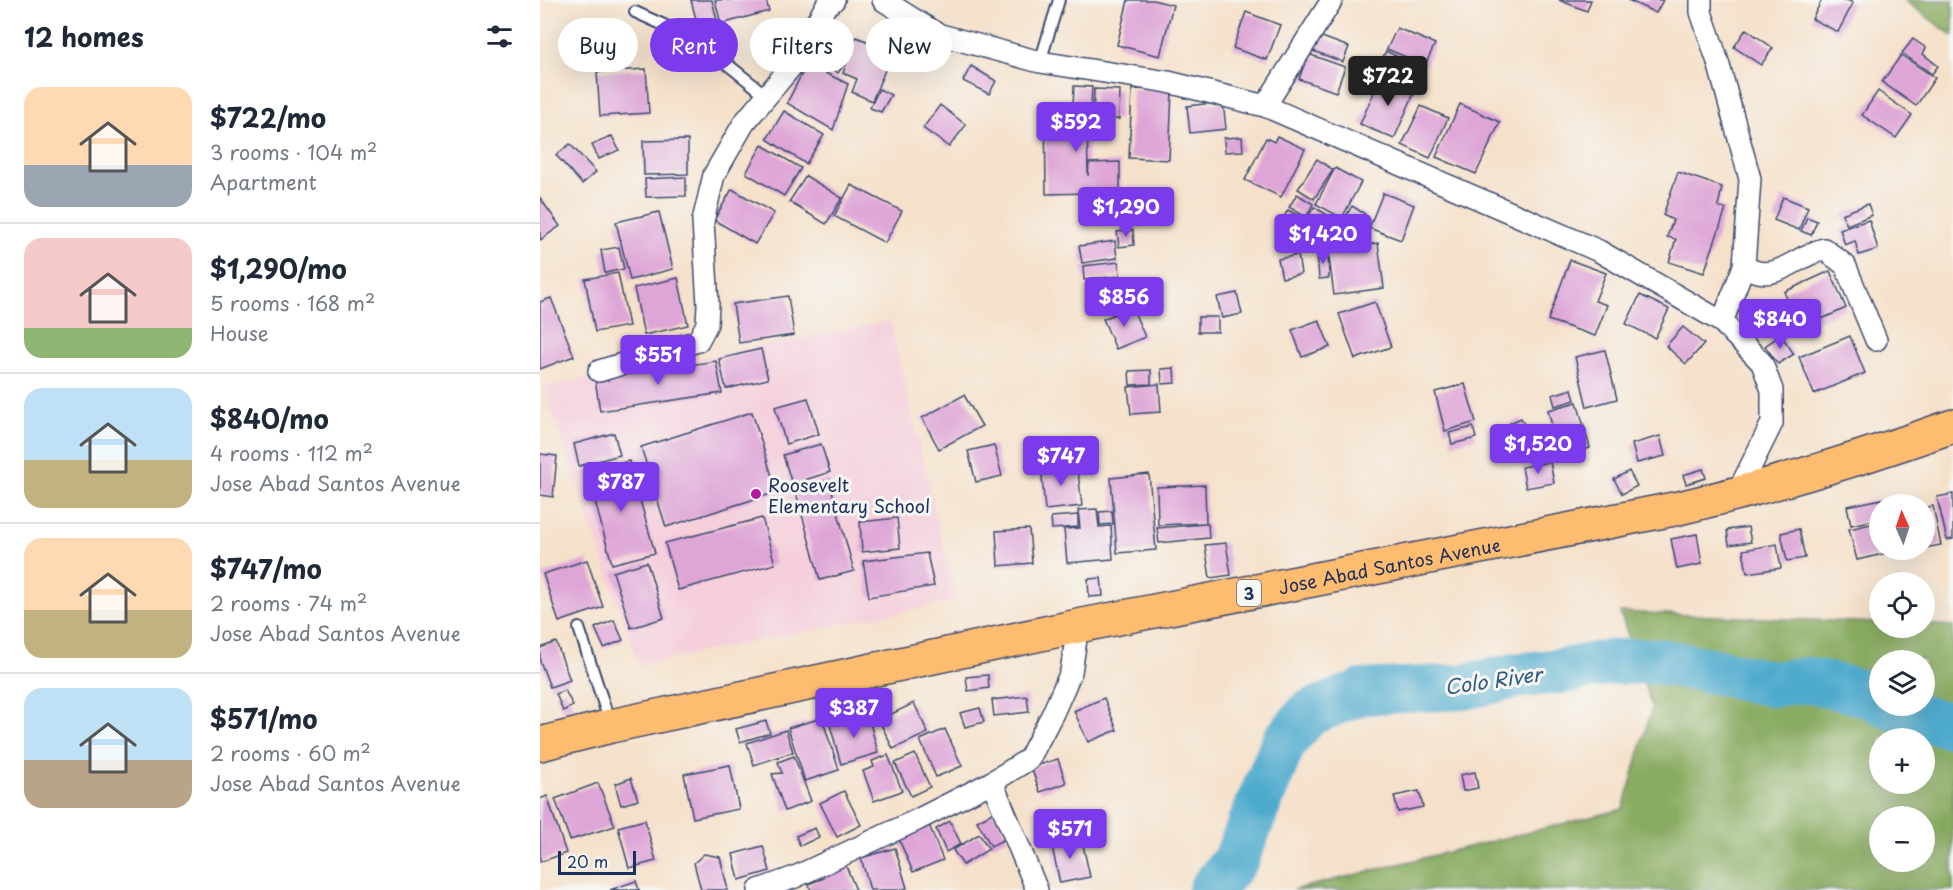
<!DOCTYPE html>
<html lang="en">
<head>
<meta charset="utf-8">
<style>
	body { margin:0; font-family:"Playpen Sans",sans-serif; background:#f6f6f7; color:#1f2937; height:100vh; display:flex; flex-direction:column; font-size:22px; white-space:nowrap }
	* { box-sizing:border-box; margin:0 }
	p { font-size:20px; color:#747a83 }
	.icon { flex:none; width:33px; height:33px; fill:none; stroke:currentColor; stroke-width:2; stroke-linecap:round; stroke-linejoin:round }
	.map { position:relative; flex:1; overflow:hidden }
	.drawer { display:flex; flex-direction:column; background:#fff; width:540px }
	.drawer>* { flex:none }
	.hud { position:absolute; left:18px; top:18px; width:570px; height:54px; display:flex; gap:12px }
	.needle { width:39px; rotate:357deg }
	.tools { position:absolute; left:1329px; top:494px; display:grid; gap:12px }
	.tools a { display:grid; place-items:center; width:66px; height:66px; border-radius:50%; background:#fff; box-shadow:0 6px 24px #0002; font-size:30px }
	.scale { position:absolute; left:18px; bottom:15px; width:78px; box-sizing:border-box; padding-left:6px; border:3px solid #1b2f5e; border-top:0; font-size:16px; line-height:21px; white-space:nowrap; color:#1b2f5e; -webkit-text-stroke:4px #f6f6f2; paint-order:stroke }
	.price { position:absolute; translate:-50% -51px; padding:0 14px; border-radius:6px; background:#7c3aed; color:#fff; font-size:20px; line-height:39px; filter:drop-shadow(0 2px 3px #0008) }
	.price::after { content:''; position:absolute; left:50%; top:36px; width:18px; height:14px; margin-left:-9px; background:inherit; clip-path:polygon(0 0,100% 0,50% 100%) }
	.price.current { background:#222; color:#fff }
	ul { padding:0; list-style:none }
	li { display:flex; align-items:center; gap:18px; height:150px; padding:0 24px }
	li+li { border-top:2px solid #e0e1e3 }
	li span { display:grid; place-items:center; flex:none; width:168px; height:120px; border-radius:18px; color:#555 }
	li>.icon { margin-inline-start:auto }
	span .icon { width:72px; height:72px; fill:#fffc; stroke-width:1 }
	li b { font-size:26px }
	h2 { display:flex; justify-content:space-between; align-items:center; height:72px; padding:0 24px; font-size:26px }
	.tag { padding:0 21px; border-radius:27px; background:#fff; box-shadow:0 6px 24px #0002; font-size:21px; line-height:54px }
	.tag.current { background:#7c3aed; color:#fff }
	main { display:flex; flex:1; min-height:0 }
	.map>svg:first-child { display:block }
</style>
</head>
<body>
<main>
<section class="drawer">
<h2>12 homes<svg class="icon" aria-label="filters" viewBox="0 0 24 24"><path d="M4 7h16M4 17h16"/><circle cx="9" cy="7" r="2"/><circle cx="15" cy="17" r="2"/></svg></h2>
<ul>
<li><span style="background:linear-gradient(#ffd9b3 65%,#9aa5b1 0)"><svg class="icon" aria-label="home" viewBox="0 0 24 24"><path d="M3 11l9-7 9 7M6 9v11h12V9"/></svg></span><div><b>$722/mo</b><p>3 rooms · 104 m²</p><p>Apartment</p></div></li>
<li><span style="background:linear-gradient(#f6c9c9 75%,#8fb573 0)"><svg class="icon" aria-label="home" viewBox="0 0 24 24"><path d="M3 11l9-7 9 7M6 9v11h12V9"/></svg></span><div><b>$1,290/mo</b><p>5 rooms · 168 m²</p><p>House</p></div></li>
<li><span style="background:linear-gradient(#bfe0f5 60%,#c2b280 0)"><svg class="icon" aria-label="home" viewBox="0 0 24 24"><path d="M3 11l9-7 9 7M6 9v11h12V9"/></svg></span><div><b>$840/mo</b><p>4 rooms · 112 m²</p><p>Jose Abad Santos Avenue</p></div></li>
<li><span style="background:linear-gradient(#ffd9b3 60%,#c2b280 0)"><svg class="icon" aria-label="home" viewBox="0 0 24 24"><path d="M3 11l9-7 9 7M6 9v11h12V9"/></svg></span><div><b>$747/mo</b><p>2 rooms · 74 m²</p><p>Jose Abad Santos Avenue</p></div></li>
<li><span style="background:linear-gradient(#bfe0f5 60%,#b9a48a 0)"><svg class="icon" aria-label="home" viewBox="0 0 24 24"><path d="M3 11l9-7 9 7M6 9v11h12V9"/></svg></span><div><b>$571/mo</b><p>2 rooms · 60 m²</p><p>Jose Abad Santos Avenue</p></div></li>
</ul>
</section>
<div class="map">
<svg width="1413" height="890" viewBox="0 0 1413 890">
	<rect width="100%" height="100%" fill="#f6f6f2"/>
	<filter id="ink" filterUnits="userSpaceOnUse"><feTurbulence type="fractalNoise" baseFrequency=".0167" numOctaves="2"/><feDisplacementMap in="SourceGraphic" scale="12" xChannelSelector="R" yChannelSelector="G"/><feConvolveMatrix kernelMatrix="1 2 1 2 8 2 1 2 1" color-interpolation-filters="sRGB"/></filter>
	<filter id="wash" filterUnits="userSpaceOnUse"><feTurbulence type="fractalNoise" baseFrequency=".008" numOctaves="4" result="noise"/><feDisplacementMap in="SourceGraphic" scale="24" xChannelSelector="R" yChannelSelector="G"/><feGaussianBlur stdDeviation="1.35" result="paint"/><feColorMatrix in="noise" values="0 0 0 0 0 0 0 0 0 0 0 0 0 0 0 0 0 1.4 0 .05"/><feComposite in="paint" operator="in"/></filter>
	<g filter="url(#wash)">
		<rect width="100%" height="100%" fill="#f5e1ca"/>
		<path fill="#f5cfdb" d="M350,321L416,601L99,665L4,387Z"/>
		<g fill="#89ac62" stroke="#526e60" stroke-width="1.5" fill-rule="evenodd">
			<path d="M1364,0H1413V36Z"/>
			<path d="M1080,612L1339,623L1340,627H1384L1385,624L1413,626V890H753L1083,809L1112,707ZM1340,660H1384V705H1340ZM1340,738H1384V783H1340ZM1340,816H1384V861H1340Z"/>
		</g>
		<g fill="none" stroke-linecap="round" stroke-linejoin="round">
			<g stroke="#50abce" stroke-width="46">
				<path d="M1349,705L1377,717L1413,726"/>
				<path d="M671,890L696,859L744,742L769,713L822,692L924,687L975,676L1029,670L1071,662L1116,661L1180,672L1233,684L1267,680L1324,693L1340,701"/>
			</g>
		</g>
		<g id="blocks">
			<g fill="#dea5d7">
				<path d="M151,0H172L178,24L158,27Z"/>
				<path d="M175,0H226L229,11L181,24Z"/>
				<path d="M588,0H613L633,5L620,56L577,45Z"/>
				<path d="M1019,0H1051L1047,11Z"/>
				<path d="M1088,0H1123L1116,13Z"/>
				<path d="M1282,0H1307L1313,3L1298,32L1272,19Z"/>
				<path d="M706,12L740,25L727,60L693,48Z"/>
				<path d="M288,27L311,44L302,57L278,39Z"/>
				<path d="M857,28L895,44L885,65L847,49Z"/>
				<path d="M1206,29L1233,48L1221,65L1194,47Z"/>
				<path d="M774,34L809,47L803,62L768,49Z"/>
				<path d="M316,37L353,51L332,101L312,92L317,79L303,73Z"/>
				<path d="M1373,39L1386,48L1383,54L1398,66L1392,74L1362,53Z"/>
				<path d="M278,43L305,63L298,73L271,53Z"/>
				<path d="M846,51L878,67L871,81L839,65Z"/>
				<path d="M768,54L805,67L796,92L759,79Z"/>
				<path d="M1361,55L1395,78L1376,106L1342,82Z"/>
				<path d="M267,64L308,84L293,130L247,103Z"/>
				<path d="M431,66L456,81L449,94L423,81Z"/>
				<path d="M106,69L109,113L60,116L57,72Z"/>
				<path d="M842,74L876,89L854,139L820,124Z"/>
				<path d="M534,86L552,87L551,106H547L548,176L549,163L580,162V199H549V193L506,194L505,106H533Z"/>
				<path d="M339,89L351,95L341,112L330,108Z"/>
				<path d="M554,89L580,90L579,119H553Z"/>
				<path d="M592,89L632,90L629,160L589,158Z"/>
				<path d="M1338,91L1372,115L1356,138L1322,115Z"/>
				<path d="M683,102L686,129L650,133L647,106Z"/>
				<path d="M920,104L960,122L936,174L896,157Z"/>
				<path d="M400,105L426,125L409,147L383,128Z"/>
				<path d="M881,106L908,118L890,158L862,145Z"/>
				<path d="M244,111L284,135L266,164L227,139Z"/>
				<path d="M72,136L79,150L59,159L52,145Z"/>
				<path d="M737,136L765,149L741,197L705,180L726,138L734,142Z"/>
				<path d="M702,137L703,151L685,152L684,138Z"/>
				<path d="M148,140V174L104,175L103,141Z"/>
				<path d="M30,144L56,172L42,184L16,155Z"/>
				<path d="M222,145L261,168L244,196L206,173Z"/>
				<path d="M777,159L793,170L774,199L758,189Z"/>
				<path d="M795,168L821,182L802,218L776,204Z"/>
				<path d="M1138,172L1182,187L1178,207L1186,209L1164,273L1129,262L1136,239L1127,237L1133,220L1123,215Z"/>
				<path d="M266,176L302,198L286,224L249,202Z"/>
				<path d="M146,177V196L106,197L105,179Z"/>
				<path d="M311,185L362,211L345,243L294,216Z"/>
				<path d="M192,189L234,213L215,244L174,220Z"/>
				<path d="M843,193L874,205L861,240L829,228Z"/>
				<path d="M757,194L773,204L766,217L749,207Z"/>
				<path d="M1243,197L1268,207L1259,230L1234,220Z"/>
				<path d="M0,198L20,226L0,240Z"/>
				<path d="M1328,204L1332,215L1307,225L1302,214Z"/>
				<path d="M812,206L825,214L813,236L799,228Z"/>
				<path d="M774,207L801,223L786,247L759,231Z"/>
				<path d="M748,210L764,219L755,234L739,225Z"/>
				<path d="M119,212L133,269L90,280L76,222Z"/>
				<path d="M1267,217L1277,221L1271,235L1261,231Z"/>
				<path d="M1329,220L1338,249L1319,255L1315,241L1305,245L1300,229Z"/>
				<path d="M593,230L594,245L579,247L577,232Z"/>
				<path d="M575,241L577,258L542,263L539,246Z"/>
				<path d="M838,243L844,288L794,295L788,250Z"/>
				<path d="M79,247L84,269L65,273L61,250Z"/>
				<path d="M777,252H788L789,278L779,279Z"/>
				<path d="M758,255L761,274L742,278L738,259Z"/>
				<path d="M1030,260L1066,273L1055,301L1067,305L1055,336L1008,320Z"/>
				<path d="M579,262L580,276L544,280L543,266Z"/>
				<path d="M1290,271L1306,308L1260,329L1244,292Z"/>
				<path d="M78,273L89,326L55,332L45,279Z"/>
				<path d="M138,278L148,325L104,335L94,288Z"/>
				<path d="M697,293L702,314L682,318L677,297Z"/>
				<path d="M1100,295L1129,309L1115,338L1086,324Z"/>
				<path d="M248,296L254,335L199,343L193,304Z"/>
				<path d="M11,298L34,356L0,369V302Z"/>
				<path d="M835,302L851,347L815,359L799,314Z"/>
				<path d="M592,307L605,337L576,349L563,319Z"/>
				<rect x="658" y="317" width="20" height="15"/>
				<path d="M779,320L790,347L762,357L752,330Z"/>
				<path d="M1143,327L1164,344L1146,364L1126,346Z"/>
				<path d="M1241,335L1254,354L1238,364L1225,346Z"/>
				<path d="M1310,336L1325,373L1274,394L1259,357Z"/>
				<path d="M221,349L228,379L186,389L179,359Z"/>
				<path d="M1065,350L1077,399L1047,407L1035,357Z"/>
				<path d="M176,361L182,393L60,411L55,379Z"/>
				<path d="M634,368L635,383L622,384L621,369Z"/>
				<path d="M611,370V384L590,385L589,371Z"/>
				<path d="M619,384L621,412L591,414L588,387Z"/>
				<path d="M925,384L936,422L905,431L895,392Z"/>
				<path d="M1032,389L1035,400L1015,406L1012,395Z"/>
				<path d="M424,395L442,426L399,449L382,418Z"/>
				<path d="M268,398L279,434L246,444L235,407Z"/>
				<path d="M1037,402L1050,448L1020,457L1008,410Z"/>
				<path d="M212,412L237,492L126,527L101,447Z"/>
				<path d="M981,418L986,428L974,434L970,423Z"/>
				<path d="M933,427L936,438L912,444L909,433Z"/>
				<path d="M953,429H966L968,444L955,445Z"/>
				<path d="M74,433L80,455L39,466L34,444Z"/>
				<path d="M1120,436L1125,456L1097,463L1092,444Z"/>
				<path d="M281,444L290,472L252,484L243,455Z"/>
				<path d="M454,445L462,476L436,482L428,451Z"/>
				<path d="M0,454L17,456L13,497L0,495Z"/>
				<path d="M89,461L115,553L72,564L47,472Z"/>
				<path d="M1010,462L1014,483L986,488L982,467Z"/>
				<path d="M537,463L542,506L505,510L501,467Z"/>
				<path d="M1163,469L1166,478L1146,484L1143,475Z"/>
				<path d="M1089,471L1097,486L1082,494L1074,479Z"/>
				<path d="M609,474L616,550L577,553L571,478Z"/>
				<path d="M289,480L314,571L280,580L255,489Z"/>
				<path d="M665,485L666,523L618,525L617,487Z"/>
				<path d="M1413,494V539L1407,540L1397,497Z"/>
				<path d="M1342,499L1343,504H1340V519L1311,525L1307,506Z"/>
				<path d="M1393,506L1401,545L1384,548V508Z"/>
				<path d="M557,509L559,527L571,526L573,559L527,563L524,529L540,528L538,510Z"/>
				<path d="M572,511L573,524L560,525L559,512Z"/>
				<path d="M538,515V527L512,529L511,517Z"/>
				<path d="M222,518L235,564L138,590L125,543Z"/>
				<path d="M357,518L360,548L322,552L320,522Z"/>
				<path d="M1340,522V549L1360,550L1317,560L1309,529Z"/>
				<path d="M665,524H668L669,538L619,543L617,528Z"/>
				<path d="M1208,527L1211,542L1189,545L1187,530Z"/>
				<path d="M489,529L492,563L458,566L456,531Z"/>
				<path d="M1259,529L1265,558L1247,561L1241,533Z"/>
				<path d="M1157,534L1162,564L1137,569L1131,539Z"/>
				<path d="M686,543L691,575L670,578L665,545Z"/>
				<path d="M1237,544L1241,568L1207,573L1203,550Z"/>
				<path d="M387,553L394,586L329,597L323,561Z"/>
				<path d="M47,560L63,607L19,622L3,574Z"/>
				<path d="M107,562L124,618L91,628L73,572Z"/>
				<path d="M561,578L563,596L549,597L548,579Z"/>
				<path d="M74,620L83,640L64,648L55,628Z"/>
				<path d="M16,642L30,680L10,687L0,661V648Z"/>
				<path d="M448,675L449,688L428,691L426,677Z"/>
				<path d="M25,690L33,706L23,711L16,694Z"/>
				<path d="M487,696L489,712L454,716L452,700Z"/>
				<path d="M564,698L577,730L548,742L534,711Z"/>
				<path d="M374,703L388,733L353,749L339,720Z"/>
				<path d="M440,708L444,722L425,727L420,713Z"/>
				<path d="M328,715L338,753L301,764L290,725Z"/>
				<path d="M282,718L299,770L265,781L248,728Z"/>
				<path d="M226,721L230,733L200,742L196,729Z"/>
				<path d="M405,729L422,766L396,777L380,740Z"/>
				<path d="M246,730L253,752L214,765L207,743Z"/>
				<path d="M375,754L390,787L371,796L355,763Z"/>
				<path d="M348,755L362,791L334,801L323,771L334,767L332,761Z"/>
				<path d="M254,756L271,801L245,811L232,774L242,773L238,762Z"/>
				<path d="M518,759L526,783L500,792L491,767Z"/>
				<path d="M190,765L199,809L153,818L144,774Z"/>
				<path d="M935,772L938,788L923,791L920,775Z"/>
				<path d="M91,778L98,800L81,805L75,784Z"/>
				<path d="M58,783L75,826L30,840L15,799Z"/>
				<path d="M304,791L321,825L297,837L280,803Z"/>
				<path d="M879,791L883,807L858,812L854,796Z"/>
				<path d="M7,796L26,853L0,862V799Z"/>
				<path d="M454,812L469,837L451,846L437,821Z"/>
				<path d="M105,820L116,861L89,868L78,827Z"/>
				<path d="M410,821L421,844L406,852L396,829Z"/>
				<path d="M388,822L403,860L373,872L357,835Z"/>
				<path d="M275,828L279,837L260,846L256,836Z"/>
				<path d="M439,834L449,849L423,865L413,850Z"/>
				<path d="M541,836L550,877L520,883L511,842Z"/>
				<path d="M223,846L230,871L199,880L193,854Z"/>
				<path d="M355,848L367,888L359,890H330L321,858Z"/>
				<path d="M164,854L180,857L188,890H161L154,863Z"/>
				<path d="M304,861L316,890H271L268,884L284,878L281,870Z"/>
				<path d="M96,881L99,890H70Z"/>
			</g>
		</g>
	</g>
	<g filter="url(#ink)">
		<use href="#blocks" fill-opacity="0" stroke="#3c4a6e" stroke-width="1.5"/>
		<g fill="none" stroke-linecap="round" stroke-linejoin="round">
			<defs>
				<g id="service">
					<path d="M95,12L148,36L177,56L227,96"/>
					<path d="M500,62L519,0"/>
					<path d="M39,628L70,723"/>
				</g>
				<g id="minor">
					<path d="M343,0L397,34L500,62L628,82L725,106L1059,251L1182,322L1222,363L1232,390V423L1197,494"/>
					<path d="M1161,0V12L1178,62L1210,179L1204,266L1182,322"/>
					<path d="M725,106L792,0"/>
					<path d="M1204,266C1235,286 1254,256 1284,249L1305,265L1336,340"/>
					<path d="M59,371L158,341L167,324L168,305L163,221L174,175L204,123L250,68L286,6L294,0"/>
					<path d="M452,782L497,890"/>
					<path d="M219,890L255,877L377,820L452,782L489,759L513,713L531,672L538,626"/>
				</g>
				<g id="trunk">
					<path id="s1" d="M0,744L71,726L538,626L1139,508C1232,486 1323,458 1413,426"/>
				</g>
			</defs>
			<use href="#service" stroke="#3c4a6e" stroke-width="14"/>
			<use href="#minor" stroke="#3c4a6e" stroke-width="24"/>
			<use href="#trunk" stroke="#3c4a6e" stroke-width="36"/>
			<use href="#service" stroke="#fff" stroke-width="10"/>
			<use href="#minor" stroke="#fff" stroke-width="21"/>
			<use href="#trunk" stroke="#febc70" stroke-width="33"/>
		</g>
	</g>
	<circle fill="#b5179e" stroke="#f6f6f2" stroke-width="2" cx="216" cy="494" r="6"/>
	<g text-anchor="middle" dominant-baseline="central" stroke-width="6" stroke-linejoin="round" paint-order="stroke">
		<rect fill="#f6f6f2" stroke="#5d6b8a" stroke-width="1.5" x="697" y="580" width="24" height="26" rx="4.5"/>
		<g font-size="16" font-weight="bold" fill="#1b2f5e">
			<text x="709" y="593">3</text>
		</g>
		<g font-size="18" fill="#1b2f5e" stroke="#f6f6f2" text-anchor="start">
			<text x="228" y="484">Roosevelt<tspan x="228" dy="21">Elementary School</tspan></text>
		</g>
		<g font-size="18" fill="#1b2f5e" stroke="#f6f6f2">
			<text stroke="none"><textPath href="#s1" startOffset="868">Jose Abad Santos Avenue</textPath></text>
		</g>
		<g font-size="20" font-style="italic" fill="#2e5a85" stroke="#f6f6f2">
			<text transform="translate(953 680) rotate(-8)">Colo River</text>
		</g>
	</g>
</svg>
<div class="tools">
<a><svg class="needle" viewBox="-14 -14 28 28"><path d="M0-13l5 13h-10z" fill="#e53935"/><path d="M0 13l5-13h-10z" fill="#747a83"/></svg></a>
<a><svg class="icon" aria-label="locate" viewBox="0 0 24 24"><circle cx="12" cy="12" r="6"/><path d="M12 2v4M12 18v4M2 12h4M18 12h4"/></svg></a>
<a><svg class="icon" aria-label="layers" viewBox="0 0 24 24"><path d="M12 4l9 5-9 5-9-5zM3 14l9 5 9-5"/></svg></a>
<a>+</a>
<a>−</a>
</div>
<div class="scale">20 m</div>
<b class="price current" style="left:848px;top:107px">$722</b>
<b class="price" style="left:536px;top:153px">$592</b>
<b class="price" style="left:586px;top:238px">$1,290</b>
<b class="price" style="left:783px;top:265px">$1,420</b>
<b class="price" style="left:584px;top:328px">$856</b>
<b class="price" style="left:1240px;top:350px">$840</b>
<b class="price" style="left:118px;top:386px">$551</b>
<b class="price" style="left:998px;top:475px">$1,520</b>
<b class="price" style="left:521px;top:487px">$747</b>
<b class="price" style="left:81px;top:513px">$787</b>
<b class="price" style="left:314px;top:739px">$387</b>
<b class="price" style="left:530px;top:860px">$571</b>
<div class="hud">
<a class="tag">Buy</a>
<a class="tag current">Rent</a>
<a class="tag">Filters</a>
<a class="tag">New</a>
</div>
</div>
</main>
</body>
</html>
